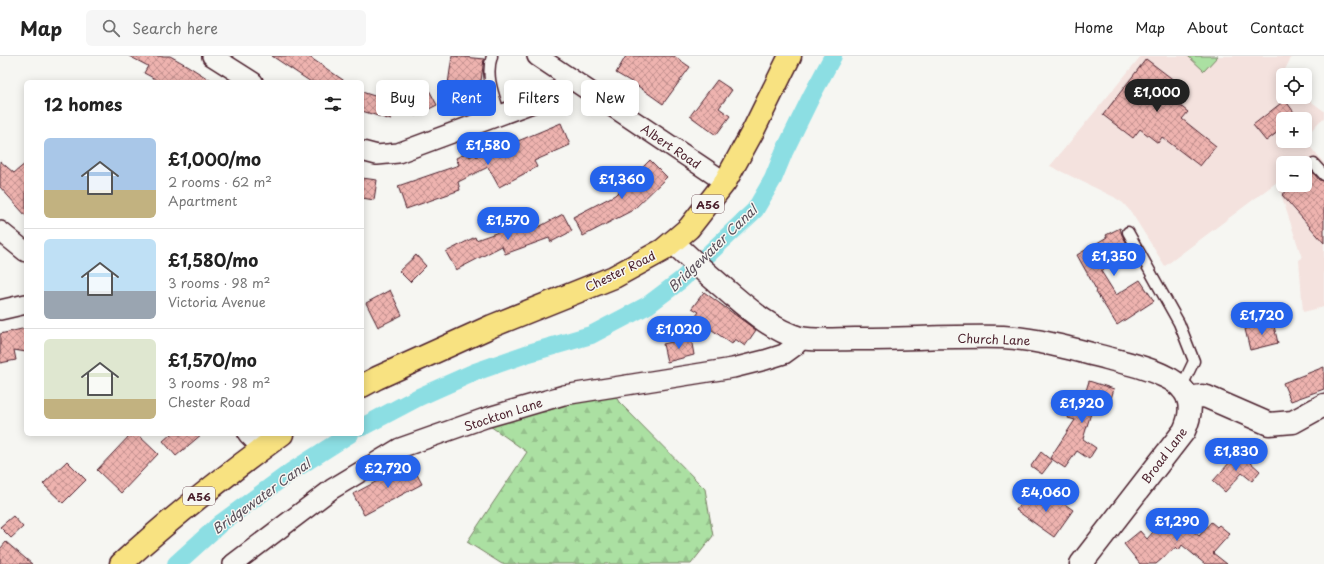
<!DOCTYPE html>
<html lang="en">
<head>
<meta charset="utf-8">
<style>
	body { margin:0; font-family:"Playpen Sans",sans-serif; background:#f6f6f6; color:#222; height:100vh; display:flex; flex-direction:column; font-size:15px; white-space:nowrap }
	* { box-sizing:border-box; margin:0 }
	p { font-size:13px; color:#767676 }
	.icon { flex:none; width:22px; height:22px; fill:none; stroke:currentColor; stroke-width:2; stroke-linecap:round; stroke-linejoin:round }
	.map { position:relative; flex:1; overflow:hidden }
	.side { position:absolute; left:24px; top:24px; width:340px; height:356px; display:flex; flex-direction:column; background:#fff; border-radius:6px; box-shadow:0 2px 10px #0003 }
	.side>* { flex:none }
	.banner { position:absolute; left:376px; top:24px; width:380px; height:36px; display:flex; gap:8px }
	.buttons { position:absolute; left:1276px; top:12px; display:grid; gap:8px }
	.buttons a { display:grid; place-items:center; width:36px; height:36px; border-radius:6px; background:#fff; box-shadow:0 2px 10px #0003; font-size:20px }
	.price { position:absolute; translate:-50% -34px; padding:0 9px; border-radius:14px; background:#2563eb; color:#fff; font-size:13px; line-height:26px; filter:drop-shadow(0 1px 2px #0008) }
	.price::after { content:''; position:absolute; left:50%; top:24px; width:12px; height:9px; margin-left:-6px; background:inherit; clip-path:polygon(0 0,100% 0,50% 100%) }
	.price.selected { background:#222; color:#fff }
	ul { padding:0; list-style:none }
	li { display:flex; align-items:center; gap:12px; height:100px; padding:0 20px }
	li+li { border-top:1px solid #e0e0e0 }
	li span { display:grid; place-items:center; flex:none; width:112px; height:80px; border-radius:6px; color:#555 }
	li>.icon { margin-inline-start:auto }
	span .icon { width:48px; height:48px; fill:#fffc; stroke-width:1 }
	li b { font-size:17px }
	h2 { display:flex; justify-content:space-between; align-items:center; height:48px; padding:0 20px; font-size:17px }
	.pill { padding:0 14px; border-radius:6px; background:#fff; box-shadow:0 2px 10px #0003; font-size:14px; line-height:36px }
	.pill.selected { background:#2563eb; color:#fff }
	header { display:flex; align-items:center; gap:24px; box-sizing:border-box; height:56px; padding:0 20px; background:#fff; border-bottom:1px solid #e0e0e0 }
	header strong { font-size:19px }
	nav { display:flex; gap:22px; margin-inline-start:auto; font-size:14px }
	.search { width:280px; height:36px; background:#f6f6f6; display:flex; align-items:center; gap:10px; box-sizing:border-box; padding:0 14px; border-radius:6px; color:#767676; font-size:15px }
	.map>svg:first-child { display:block }
</style>
</head>
<body>
<header>
<strong>Map</strong>
<div class="search"><svg class="icon" aria-label="search" viewBox="0 0 24 24"><circle cx="10" cy="10" r="6"/><path d="M15 15l6 6"/></svg>Search here</div>
<nav><a>Home</a><a>Map</a><a>About</a><a>Contact</a></nav>
</header>
<div class="map">
<svg width="1324" height="508" viewBox="0 0 1324 508">
	<defs>
		<pattern id="forest-firs" width="22" height="20" patternUnits="userSpaceOnUse"><rect width="22" height="20" fill="#abe0a2"/><path d="M5 1l3.5 6h-7zM16 11l3.5 6h-7z" fill="#95c08c"/></pattern>
		<pattern id="building-cross-hatch" width="8" height="8" patternUnits="userSpaceOnUse"><rect width="8" height="8" fill="#eeb3af"/><path d="M0 0l8 8M0 8l8-8" fill="none" stroke="#c3918f"/></pattern>
	</defs>
	<rect width="100%" height="100%" fill="#f6f6f2"/>
	<filter id="ink" filterUnits="userSpaceOnUse"><feTurbulence type="fractalNoise" baseFrequency=".025" numOctaves="2"/><feDisplacementMap in="SourceGraphic" scale="8" xChannelSelector="R" yChannelSelector="G"/><feConvolveMatrix kernelMatrix="1 2 1 2 8 2 1 2 1" color-interpolation-filters="sRGB"/></filter>
	<g filter="url(#ink)">
		<path fill="#f4e2de" fill-rule="evenodd" d="M1141,0H1292L1280,23L1283,25V41H1305L1324,55V62L1320,65L1305,81V63H1283V85H1305L1324,107V251L1303,256L1299,204L1302,202L1277,126L1165,210L1131,156L1123,147L1114,141L1050,110ZM1283,107H1305V129H1283Z"/>
		<path fill="url(#forest-firs)" stroke="#7a8066" d="M614,338L619,346L705,433L713,480L691,508H502L467,486L527,396L490,370L489,364Z"/>
		<path fill="#abe0a2" stroke="#7a8066" d="M1188,0H1218L1204,15Z"/>
		<g fill="none" stroke-linecap="round" stroke-linejoin="round">
			<g stroke="#8cdee3" stroke-width="18">
				<path d="M362,371L419,341L475,316L529,297L591,279L648,249L681,224L755,154L773,123L784,96L812,39L833,0"/>
				<path d="M176,508L221,467L292,415L350,378"/>
			</g>
		</g>
		<g fill="url(#building-cross-hatch)" stroke="#4a1f2b">
			<path d="M129,0H170L188,10L213,26H161L144,17L148,10Z"/>
			<path d="M272,0H308L346,26H311Z"/>
			<path d="M452,0L484,3L480,32L448,28Z"/>
			<path d="M626,0H674L690,11L663,48L635,28L616,17Z"/>
			<path d="M1146,3L1179,28L1169,41L1188,56L1182,63L1216,90L1200,110L1162,81L1158,87L1140,73L1133,82L1103,59Z"/>
			<path d="M717,24L732,34L719,52L730,60L716,79L690,60Z"/>
			<path d="M417,31L420,36L428,32L437,49L415,60L403,38Z"/>
			<path d="M362,36L396,47L391,64L362,55Z"/>
			<path d="M1285,44L1299,63H1283V72L1266,85L1253,69Z"/>
			<path d="M561,67L570,89L534,105L537,111L499,131L488,111L458,126L460,134L406,153L398,130L459,109L456,102L468,96L470,101L475,98L477,101L515,80L518,85Z"/>
			<path d="M650,104L667,121L633,154L583,180L573,161L615,139Z"/>
			<path d="M0,105L14,117L26,107V160L0,131Z"/>
			<path d="M1311,114L1319,124L1324,125V187L1282,139L1294,129H1305V119Z"/>
			<path d="M362,122L377,124L374,144L362,142Z"/>
			<path d="M563,158L572,175L551,186L549,182L505,198L502,190L456,214L446,196L475,181L476,184L530,165L533,174Z"/>
			<path d="M1120,172L1122,179L1133,198L1101,215L1116,239L1140,224L1154,245L1117,269L1096,236L1097,235L1077,199L1107,181L1106,179Z"/>
			<path d="M416,199L426,210L410,226L399,215Z"/>
			<path d="M390,234L402,259L378,271L366,247Z"/>
			<path d="M704,236L756,274L745,290L735,283L732,288L705,269L700,277L689,269L699,256L692,252Z"/>
			<path d="M1273,266L1278,287L1250,294L1245,273Z"/>
			<path d="M26,272V296L14,294L16,304L0,307V278Z"/>
			<path d="M691,282L694,299L667,306L663,288Z"/>
			<path d="M1324,311V333L1291,345L1283,327Z"/>
			<path d="M1089,325L1114,333L1109,349L1105,348L1103,357L1092,354L1083,383L1096,392L1089,403L1077,395L1065,412L1050,402L1075,364L1068,362L1072,349L1083,353L1084,351H1081Z"/>
			<path d="M131,378H137L158,398L121,437L97,414Z"/>
			<path d="M171,378H202L176,400L163,385Z"/>
			<path d="M1041,396L1052,405L1042,418L1031,410Z"/>
			<path d="M1239,396L1260,415L1252,425L1242,417L1225,436L1213,425Z"/>
			<path d="M67,405L86,424L63,447L43,428Z"/>
			<path d="M411,407L422,428L364,459L353,438Z"/>
			<path d="M1051,438L1073,454L1054,481L1016,454L1027,439L1042,450Z"/>
			<path d="M1170,456L1199,480L1211,466L1217,471L1219,469L1230,478L1213,497L1227,508H1205L1182,489L1179,494L1176,491L1156,508H1140L1124,488L1140,475L1147,483Z"/>
			<path d="M13,460L23,471L11,482L0,471Z"/>
			<path d="M6,486L32,508H0V493Z"/>
		</g>
		<g fill="none" stroke-linecap="round" stroke-linejoin="round">
			<defs>
				<g id="lane">
					<path d="M492,0C485,20 494,40 500,59"/>
					<path d="M1314,108L1324,119"/>
					<path d="M1128,176L1179,267L1194,305L1181,332"/>
				</g>
				<g id="street">
					<path d="M212,0L253,26"/>
					<path d="M537,0L725,126"/>
					<path d="M362,95L377,99L398,97L546,42L561,32L570,22"/>
					<path d="M0,175L26,196"/>
					<path d="M0,254L26,248"/>
					<path d="M248,378L262,392"/>
					<path d="M233,508L332,433L400,392L485,362L564,339L733,312L765,304L784,298L795,290L802,282"/>
				</g>
				<g id="secondary">
					<path d="M673,186C692,205 712,222 732,239C752,256 774,275 800,282C814,285 840,283 855,283C904,283 954,280 1003,281C1038,283 1073,293 1107,302C1126,307 1146,311 1164,320C1171,323 1179,328 1184,335C1193,347 1190,362 1184,375L1081,508"/>
					<path d="M1188,342L1202,340L1207,341L1269,368L1293,366L1324,349"/>
				</g>
				<g id="primary">
					<path d="M362,330L377,322L492,270L614,221L663,194L689,172L725,126L753,75L790,0"/>
					<path d="M121,508C172,461 226,419 282,378"/>
				</g>
			</defs>
			<use href="#lane" stroke="#4a1f2b" stroke-width="13"/>
			<use href="#street" stroke="#4a1f2b" stroke-width="22"/>
			<use href="#secondary" stroke="#4a1f2b" stroke-width="25"/>
			<use href="#primary" stroke="#4a1f2b" stroke-width="25"/>
			<use href="#lane" stroke="#f6f6f2" stroke-width="10"/>
			<use href="#street" stroke="#f6f6f2" stroke-width="19"/>
			<use href="#secondary" stroke="#f6f6f2" stroke-width="22"/>
			<use href="#primary" stroke="#f8e281" stroke-width="22"/>
		</g>
	</g>
	<g text-anchor="middle" dominant-baseline="central" stroke-width="3" stroke-linejoin="round" paint-order="stroke">
		<g fill="#f6f6f2" stroke="#7e6067" stroke-width="1">
			<rect x="692" y="139" width="32" height="18" rx="3"/>
			<rect x="183" y="431" width="32" height="18" rx="3"/>
		</g>
		<g font-size="11" font-weight="bold" fill="#4a1f2b">
			<text x="708" y="148">A56</text>
			<text x="199" y="440">A56</text>
		</g>
		<g font-size="12" fill="#4a1f2b" stroke="#f6f6f2">
			<text transform="translate(671 90) rotate(34)">Albert Road</text>
			<text transform="translate(620 215) rotate(-26)">Chester Road</text>
			<text transform="translate(994 283) rotate(2)">Church Lane</text>
			<text transform="translate(503 358) rotate(-18)">Stockton Lane</text>
			<text transform="translate(1164 399) rotate(-53)">Broad Lane</text>
		</g>
		<g font-size="13" font-style="italic" fill="#5a4f59" stroke="#f6f6f2">
			<text transform="translate(712 192) rotate(-44)">Bridgewater Canal</text>
			<text transform="translate(261 440) rotate(-36)">Bridgewater Canal</text>
		</g>
	</g>
</svg>
<div class="buttons">
<a><svg class="icon" aria-label="locate" viewBox="0 0 24 24"><circle cx="12" cy="12" r="6"/><path d="M12 2v4M12 18v4M2 12h4M18 12h4"/></svg></a>
<a>+</a>
<a>−</a>
</div>
<b class="price selected" style="left:1157px;top:57px">£1,000</b>
<b class="price" style="left:488px;top:110px">£1,580</b>
<b class="price" style="left:622px;top:144px">£1,360</b>
<b class="price" style="left:508px;top:185px">£1,570</b>
<b class="price" style="left:1114px;top:221px">£1,350</b>
<b class="price" style="left:1262px;top:280px">£1,720</b>
<b class="price" style="left:679px;top:294px">£1,020</b>
<b class="price" style="left:1082px;top:368px">£1,920</b>
<b class="price" style="left:1236px;top:416px">£1,830</b>
<b class="price" style="left:388px;top:433px">£2,720</b>
<b class="price" style="left:1046px;top:457px">£4,060</b>
<b class="price" style="left:1177px;top:486px">£1,290</b>
<div class="banner">
<a class="pill">Buy</a>
<a class="pill selected">Rent</a>
<a class="pill">Filters</a>
<a class="pill">New</a>
</div>
<section class="side">
<h2>12 homes<svg class="icon" aria-label="filters" viewBox="0 0 24 24"><path d="M4 7h16M4 17h16"/><circle cx="9" cy="7" r="2"/><circle cx="15" cy="17" r="2"/></svg></h2>
<ul>
<li><span style="background:linear-gradient(#a9c7e8 65%,#c2b280 0)"><svg class="icon" aria-label="home" viewBox="0 0 24 24"><path d="M3 11l9-7 9 7M6 9v11h12V9"/></svg></span><div><b>£1,000/mo</b><p>2 rooms · 62 m²</p><p>Apartment</p></div></li>
<li><span style="background:linear-gradient(#bfe0f5 65%,#9aa5b1 0)"><svg class="icon" aria-label="home" viewBox="0 0 24 24"><path d="M3 11l9-7 9 7M6 9v11h12V9"/></svg></span><div><b>£1,580/mo</b><p>3 rooms · 98 m²</p><p>Victoria Avenue</p></div></li>
<li><span style="background:linear-gradient(#dfe7d0 75%,#c2b280 0)"><svg class="icon" aria-label="home" viewBox="0 0 24 24"><path d="M3 11l9-7 9 7M6 9v11h12V9"/></svg></span><div><b>£1,570/mo</b><p>3 rooms · 98 m²</p><p>Chester Road</p></div></li>
</ul>
</section>
</div>
</body>
</html>
